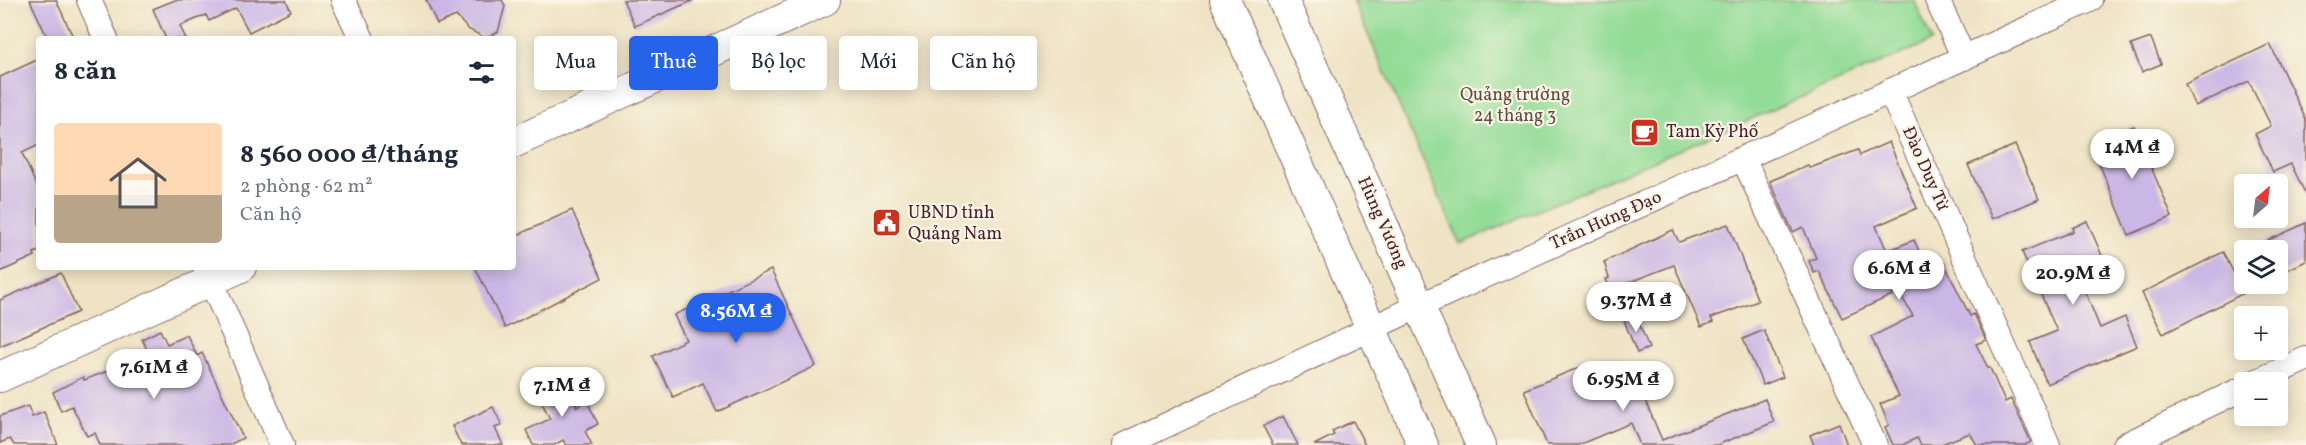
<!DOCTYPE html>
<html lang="vi">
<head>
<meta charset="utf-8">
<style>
	body { margin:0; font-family:Vollkorn,serif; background:#f6f6f7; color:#1f2937; height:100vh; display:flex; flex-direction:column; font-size:22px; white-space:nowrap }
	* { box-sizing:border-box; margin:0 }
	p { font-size:20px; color:#747a83 }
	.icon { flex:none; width:33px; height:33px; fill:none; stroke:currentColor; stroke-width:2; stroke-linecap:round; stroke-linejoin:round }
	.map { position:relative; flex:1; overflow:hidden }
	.side { position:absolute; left:36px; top:36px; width:480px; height:234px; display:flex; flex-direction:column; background:#fff; border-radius:6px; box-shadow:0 3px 15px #0003 }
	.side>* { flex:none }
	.hud { position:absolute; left:534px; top:36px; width:570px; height:54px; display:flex; gap:12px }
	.needle { width:39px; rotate:28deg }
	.fabs { position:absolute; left:2234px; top:174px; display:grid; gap:12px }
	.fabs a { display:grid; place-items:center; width:54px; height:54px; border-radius:6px; background:#fff; box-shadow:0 3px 15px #0003; font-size:30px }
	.price { position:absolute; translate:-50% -51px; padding:0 14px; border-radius:21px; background:#fff; color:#222; font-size:20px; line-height:39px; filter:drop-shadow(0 2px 3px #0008) }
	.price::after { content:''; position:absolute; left:50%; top:36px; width:18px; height:14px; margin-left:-9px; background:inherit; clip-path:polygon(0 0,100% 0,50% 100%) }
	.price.selected { background:#2563eb; color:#fff }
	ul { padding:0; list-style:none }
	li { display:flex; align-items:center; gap:18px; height:150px; padding:0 18px }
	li+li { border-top:2px solid #e0e1e3 }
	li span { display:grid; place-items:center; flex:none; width:168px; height:120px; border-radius:6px; color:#555 }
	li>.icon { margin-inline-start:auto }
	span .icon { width:72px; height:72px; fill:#fffc; stroke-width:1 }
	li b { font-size:26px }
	h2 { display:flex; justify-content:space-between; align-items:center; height:72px; padding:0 18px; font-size:26px }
	.chip { padding:0 21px; border-radius:6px; background:#fff; box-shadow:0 3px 15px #0003; font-size:21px; line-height:54px }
	.chip.selected { background:#2563eb; color:#fff }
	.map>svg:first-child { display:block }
</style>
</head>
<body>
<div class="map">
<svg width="2306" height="445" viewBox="0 0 2306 445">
	<rect width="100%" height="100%" fill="#fcf5e5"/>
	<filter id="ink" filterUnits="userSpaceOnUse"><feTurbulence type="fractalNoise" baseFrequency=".0167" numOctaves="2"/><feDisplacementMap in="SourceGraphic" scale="12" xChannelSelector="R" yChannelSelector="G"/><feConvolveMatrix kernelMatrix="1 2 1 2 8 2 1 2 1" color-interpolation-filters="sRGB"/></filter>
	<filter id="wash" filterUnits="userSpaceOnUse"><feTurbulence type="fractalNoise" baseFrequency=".008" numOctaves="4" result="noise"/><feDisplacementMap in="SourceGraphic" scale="24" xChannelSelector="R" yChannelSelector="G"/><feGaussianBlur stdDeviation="1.35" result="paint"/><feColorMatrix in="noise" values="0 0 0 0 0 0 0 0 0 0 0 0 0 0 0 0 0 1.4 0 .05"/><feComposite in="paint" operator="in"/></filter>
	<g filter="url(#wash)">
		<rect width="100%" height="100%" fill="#eee3c4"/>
		<path fill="#93dc97" stroke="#6e7e61" stroke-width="1.5" d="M1353,0H1914L1932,41L1460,244Z"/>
		<g id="blocks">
			<g fill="#cbb7e5">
				<path d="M30,0H56L74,39H48Z"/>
				<path d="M175,0H286L291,11L249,32L236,8L209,21L206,15L180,26L186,39H166L153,9Z"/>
				<path d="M426,0H502L505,6L498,32L485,38L468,29L456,16L437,24Z"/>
				<path d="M623,0H694L635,26Z"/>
				<path d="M2151,38L2161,64L2142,72L2131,45Z"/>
				<path d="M2270,44L2306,120V195L2291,164L2273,172L2255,134L2271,126L2249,81L2195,106L2185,84Z"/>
				<path d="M39,59V145L22,153L39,191V251L34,253L35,256L0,272V77Z"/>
				<path d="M2134,126L2172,217L2129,235L2091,144Z"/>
				<path d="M1889,142L1917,208L1876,226L1887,251L1914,240L1928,271L1944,263L1970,316L1974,314L1986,340L1976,344L1988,368H1990L2005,402L2011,399L2031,442L2025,445H1977L1970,433L1939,445H1921L1917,438L1902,445H1893L1885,427L1889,425L1880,404L1899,396L1871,337L1913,316L1899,292L1842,318L1819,271L1814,273L1809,261L1816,258L1803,227L1793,232L1770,181L1808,165L1810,168L1858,150L1860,155Z"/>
				<path d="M2015,145L2039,199L1992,219L1968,165Z"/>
				<path d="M572,210L602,278L505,328L475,267H513V237Z"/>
				<path d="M2087,221L2109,272L2082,284L2100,328L2125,317L2137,346L2047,384L2030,342L2057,331L2022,252L2073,231L2072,228Z"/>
				<path d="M2306,223V261L2277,275V250H2247Z"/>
				<path d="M1728,224L1758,301L1711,318L1713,322L1701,327L1674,265L1622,285L1632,309L1620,314L1606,279L1609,278L1604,262L1673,230L1679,242Z"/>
				<path d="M2223,252L2244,293L2163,334L2142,293Z"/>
				<path d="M771,270L816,366L717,412L703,383L673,397L653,356L686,340L674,315Z"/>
				<path d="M61,273L78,312L0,346V300Z"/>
				<path d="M1635,313L1649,348L1637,353L1623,318Z"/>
				<path d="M160,330L167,344L187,335L197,356L202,353L243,438L229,445H100L95,433L87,436L72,406L61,411L53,392L83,377L84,380L113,369L114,371L149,354L142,339Z"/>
				<path d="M1764,330L1783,377L1763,385L1743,339Z"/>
				<path d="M1630,365L1662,440L1765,399L1774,422L1717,445H1640L1631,423L1578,445H1547L1524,390L1583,366L1589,382Z"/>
				<path d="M562,377L577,407L587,401L598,424L585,431L592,445H566L563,440L554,445H533L526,430L550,419L536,390Z"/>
				<path d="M28,406L32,417L44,412L58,445H14L10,439L0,443V416Z"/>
				<path d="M493,407L502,425L495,428L503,445H461L452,426Z"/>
				<path d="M1283,416L1298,445H1273L1263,426Z"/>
				<path d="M1353,421L1365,445H1314L1334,435L1332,431Z"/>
				<path d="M1839,423L1847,445H1814L1810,435Z"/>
			</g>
		</g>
	</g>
	<g filter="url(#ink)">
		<use href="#blocks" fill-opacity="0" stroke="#836461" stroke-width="1.5"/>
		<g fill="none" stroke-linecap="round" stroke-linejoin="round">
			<defs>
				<g id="minor">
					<path d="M89,0L106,39"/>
					<path d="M343,0L362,39"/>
					<path d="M1937,0L1964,58"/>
					<path d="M1890,91L2048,445"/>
					<path d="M1743,158L1875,445"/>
					<path d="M205,267L282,445"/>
					<path d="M2255,382L2306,359"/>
					<path d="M1124,445L1419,306L2090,0"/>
					<path d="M2125,445L2244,388"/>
				</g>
				<g id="major">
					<path d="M1225,0L1423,445"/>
					<path d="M1283,0L1481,445"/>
					<path d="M513,143L825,0"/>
					<path d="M0,377L241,267"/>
				</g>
			</defs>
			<use href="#minor" stroke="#836461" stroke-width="26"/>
			<use href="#major" stroke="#836461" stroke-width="32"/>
			<use href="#minor" stroke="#fff" stroke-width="24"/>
			<use href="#major" stroke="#fff" stroke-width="30"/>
		</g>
	</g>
	<defs>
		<symbol id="cafe-square" viewBox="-11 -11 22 22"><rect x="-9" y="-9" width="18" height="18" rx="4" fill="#c8321e" stroke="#fcf5e5"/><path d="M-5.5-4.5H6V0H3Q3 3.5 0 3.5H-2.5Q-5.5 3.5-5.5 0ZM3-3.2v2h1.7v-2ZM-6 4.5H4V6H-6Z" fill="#fff"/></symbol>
		<symbol id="civic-square" viewBox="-11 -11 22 22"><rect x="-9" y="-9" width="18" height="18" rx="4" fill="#c8321e" stroke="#fcf5e5"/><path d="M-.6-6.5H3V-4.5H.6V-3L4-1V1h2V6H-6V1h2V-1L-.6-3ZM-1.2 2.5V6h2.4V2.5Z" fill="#fff"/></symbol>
	</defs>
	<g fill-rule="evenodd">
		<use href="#cafe-square" x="1628" y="116" width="33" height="33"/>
		<use href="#civic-square" x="870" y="206" width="33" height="33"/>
	</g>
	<g text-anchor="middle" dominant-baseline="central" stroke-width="4.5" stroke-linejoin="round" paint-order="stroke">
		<g font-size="18" fill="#5c4e46" stroke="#fcf5e5">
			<text x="1515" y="95">Quảng trường<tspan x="1515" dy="21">24 tháng 3</tspan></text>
		</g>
		<g font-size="18" fill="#4a1f2b" stroke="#fcf5e5" text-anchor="start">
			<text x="1666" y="132">Tam Kỳ Phố</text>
			<text x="908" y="213">UBND tỉnh<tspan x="908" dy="21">Quảng Nam</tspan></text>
		</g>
		<g font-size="18" fill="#4a1f2b" stroke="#fcf5e5">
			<text transform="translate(1925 169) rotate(66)">Đào Duy Từ</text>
			<text transform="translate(1606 221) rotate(-24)">Trần Hưng Đạo</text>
			<text transform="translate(1382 223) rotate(66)">Hùng Vương</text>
		</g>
	</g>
</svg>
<div class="fabs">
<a><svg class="needle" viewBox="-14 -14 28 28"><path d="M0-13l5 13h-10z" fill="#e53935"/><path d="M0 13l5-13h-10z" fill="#747a83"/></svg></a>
<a><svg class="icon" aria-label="layers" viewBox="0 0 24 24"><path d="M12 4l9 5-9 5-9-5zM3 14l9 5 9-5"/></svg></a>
<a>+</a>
<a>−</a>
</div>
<b class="price" style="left:2132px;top:180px">14M ₫</b>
<b class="price" style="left:1899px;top:301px">6.6M ₫</b>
<b class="price" style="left:2073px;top:306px">20.9M ₫</b>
<b class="price" style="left:1636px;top:333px">9.37M ₫</b>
<b class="price selected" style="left:736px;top:344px">8.56M ₫</b>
<b class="price" style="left:154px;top:400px">7.61M ₫</b>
<b class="price" style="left:1623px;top:412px">6.95M ₫</b>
<b class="price" style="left:562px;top:418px">7.1M ₫</b>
<div class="hud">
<a class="chip">Mua</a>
<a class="chip selected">Thuê</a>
<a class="chip">Bộ lọc</a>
<a class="chip">Mới</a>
<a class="chip">Căn hộ</a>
</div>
<section class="side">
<h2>8 căn<svg class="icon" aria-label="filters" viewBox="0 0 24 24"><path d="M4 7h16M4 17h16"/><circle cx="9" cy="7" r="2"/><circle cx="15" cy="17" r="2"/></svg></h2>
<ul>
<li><span style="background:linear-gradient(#ffd9b3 60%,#b9a48a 0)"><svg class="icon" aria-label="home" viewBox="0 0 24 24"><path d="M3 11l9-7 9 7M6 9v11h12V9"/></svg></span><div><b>8 560 000 ₫/tháng</b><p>2 phòng · 62 m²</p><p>Căn hộ</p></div></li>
</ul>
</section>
</div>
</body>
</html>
